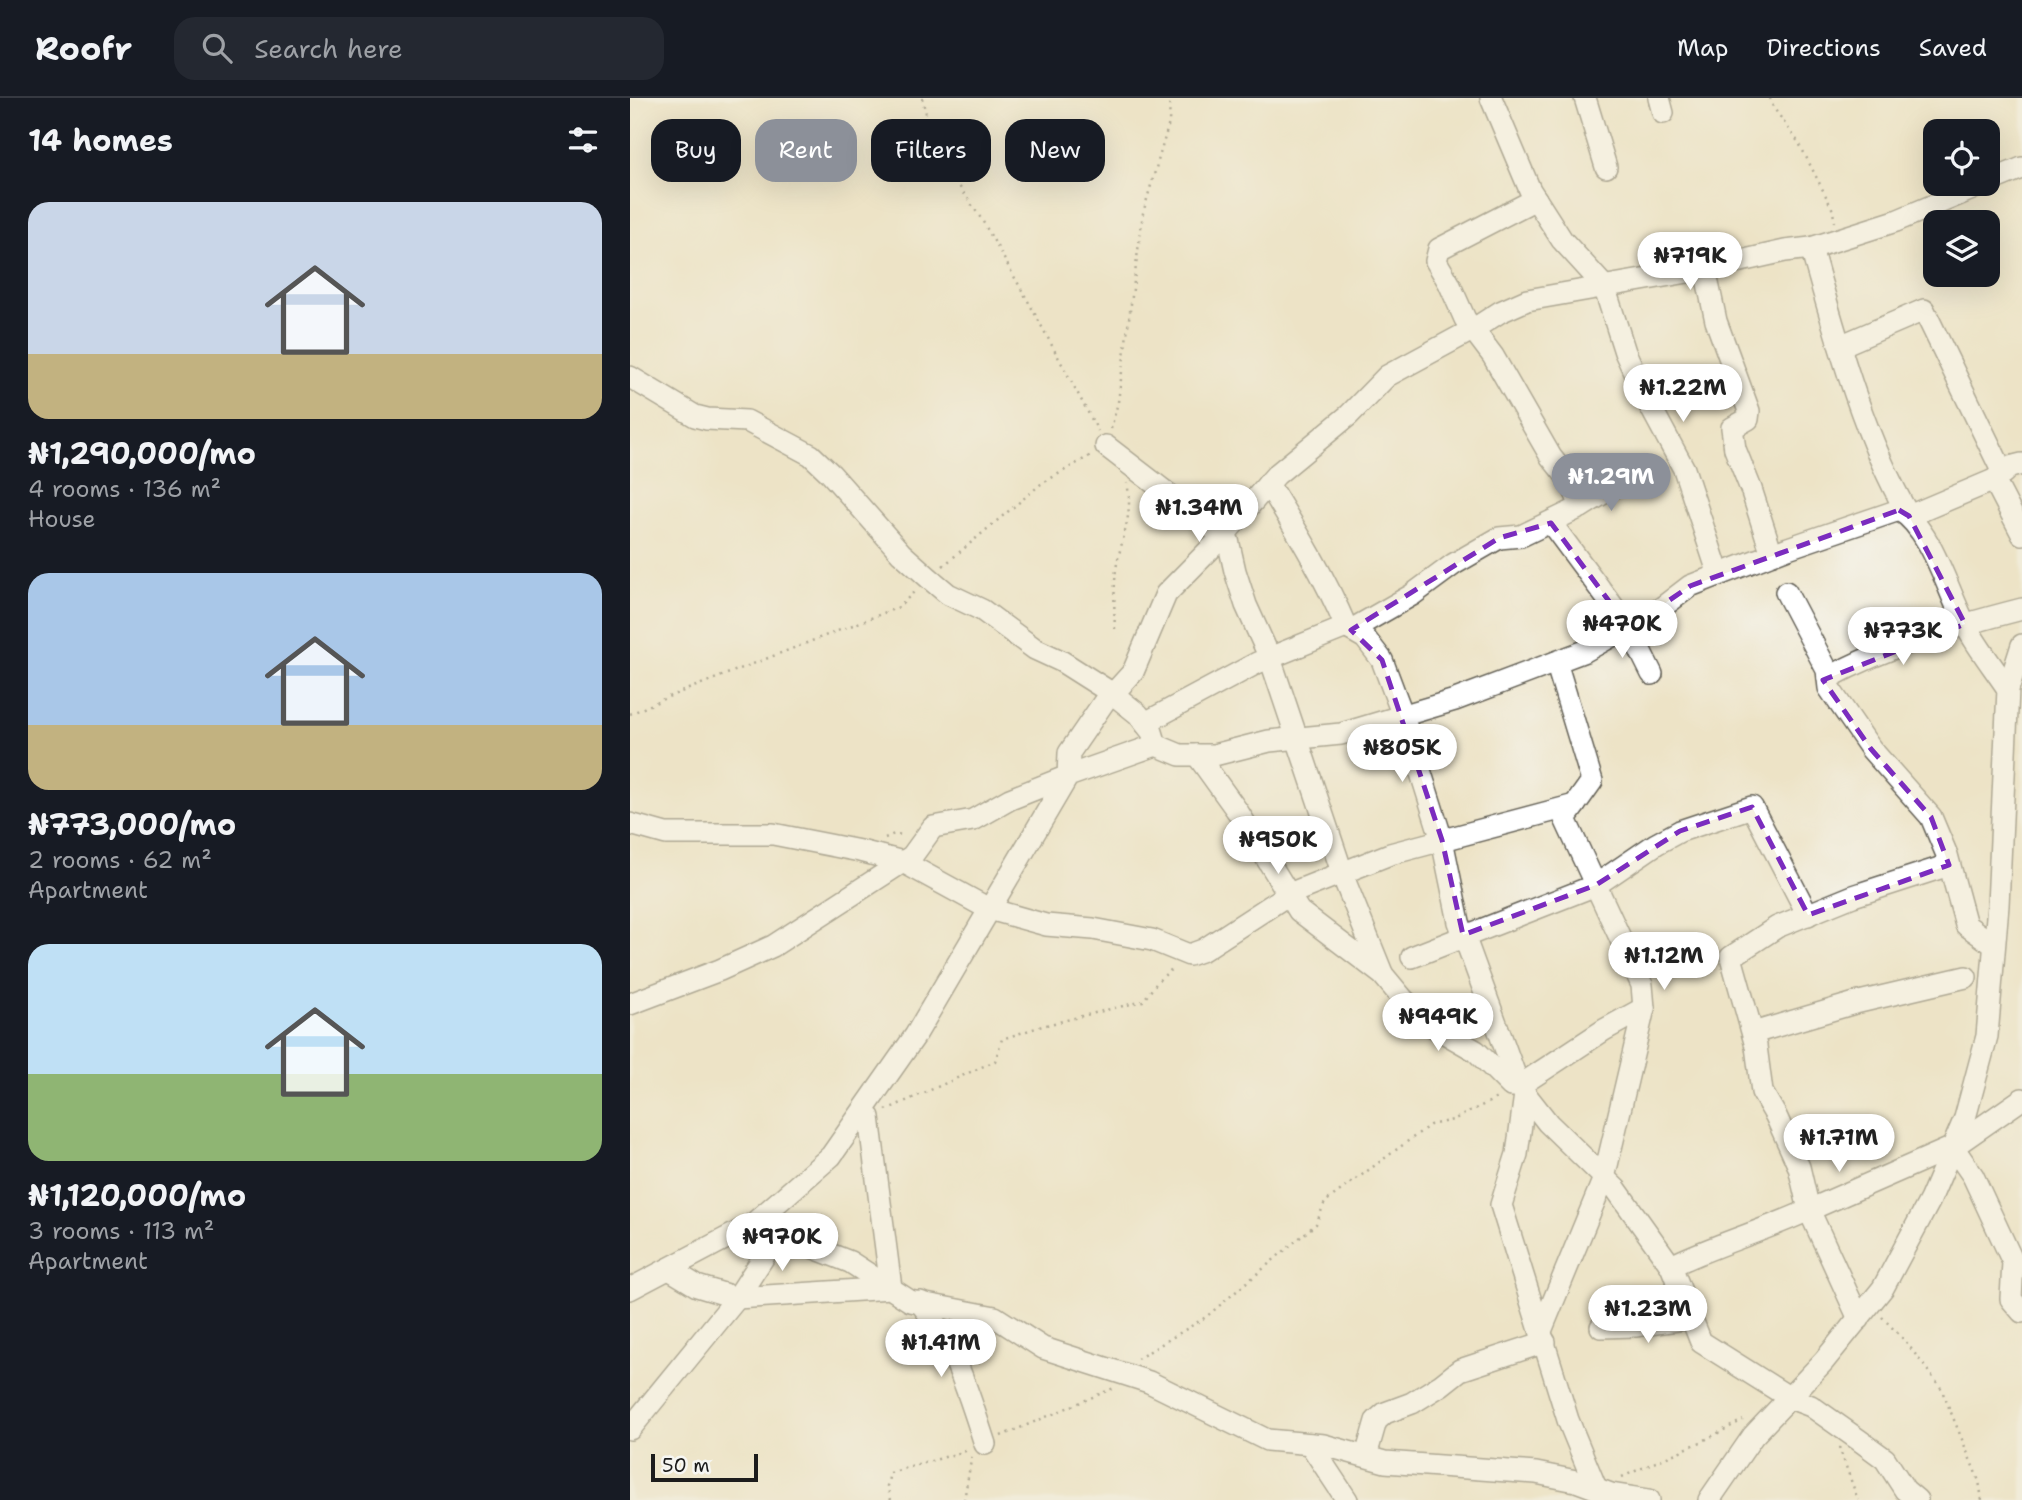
<!DOCTYPE html>
<html lang="en">
<head>
<meta charset="utf-8">
<style>
	body { margin:0; font-family:"Shantell Sans",sans-serif; background:#242831; color:#f1f3f6; height:100vh; display:flex; flex-direction:column; font-size:26px; white-space:nowrap }
	* { box-sizing:border-box; margin:0 }
	p { font-size:23px; color:#9ea1a6 }
	.icon { flex:none; width:38px; height:38px; fill:none; stroke:currentColor; stroke-width:2; stroke-linecap:round; stroke-linejoin:round }
	.map { position:relative; flex:1; overflow:hidden }
	.drawer { display:flex; flex-direction:column; background:#171b24; width:630px }
	.drawer>* { flex:none }
	.top-card { position:absolute; left:21px; top:21px; width:665px; height:63px; display:flex; gap:14px }
	.controls { position:absolute; left:1293px; top:21px; display:grid; gap:14px }
	.controls a { display:grid; place-items:center; width:77px; height:77px; border-radius:14px; background:#171b24; box-shadow:0 7px 28px #0002; font-size:35px }
	.scale { position:absolute; left:21px; bottom:18px; width:107px; box-sizing:border-box; padding-left:7px; border:4px solid #1c1c1c; border-top:0; font-size:19px; line-height:24px; white-space:nowrap; color:#1c1c1c; -webkit-text-stroke:5px #f6f6f2; paint-order:stroke }
	.price { position:absolute; translate:-50% -60px; padding:0 16px; border-radius:24px; background:#fff; color:#222; font-size:23px; line-height:46px; filter:drop-shadow(0 2px 4px #0008) }
	.price::after { content:''; position:absolute; left:50%; top:42px; width:21px; height:16px; margin-left:-10px; background:inherit; clip-path:polygon(0 0,100% 0,50% 100%) }
	.price.on { background:#8c9099; color:#fff }
	ul { padding:0; list-style:none }
	li { display:grid; align-content:center; gap:14px; height:371px; padding:0 28px }
	li span { display:grid; place-items:center; height:217px; border-radius:21px; color:#555 }
	li>.icon { margin-inline-start:auto }
	span .icon { width:126px; height:126px; fill:#fffc; stroke-width:1 }
	li b { font-size:30px }
	h2 { display:flex; justify-content:space-between; align-items:center; height:84px; padding:0 28px; font-size:30px }
	.pill { padding:0 24px; border-radius:21px; background:#171b24; box-shadow:0 7px 28px #0002; font-size:24px; line-height:63px }
	.pill.on { background:#8c9099; color:#fff }
	header { display:flex; align-items:center; gap:42px; box-sizing:border-box; height:98px; padding:0 35px; background:#171b24; border-bottom:2px solid #363941 }
	header strong { font-size:33px }
	nav { display:flex; gap:38px; margin-inline-start:auto; font-size:24px }
	.search { width:490px; height:63px; background:#242831; display:flex; align-items:center; gap:18px; box-sizing:border-box; padding:0 24px; border-radius:21px; color:#9ea1a6; font-size:26px }
	main { display:flex; flex:1; min-height:0 }
	.map>svg:first-child { display:block }
</style>
</head>
<body>
<header>
<strong>Roofr</strong>
<div class="search"><svg class="icon" aria-label="search" viewBox="0 0 24 24"><circle cx="10" cy="10" r="6"/><path d="M15 15l6 6"/></svg>Search here</div>
<nav><a>Map</a><a>Directions</a><a>Saved</a></nav>
</header>
<main>
<section class="drawer">
<h2>14 homes<svg class="icon" aria-label="filters" viewBox="0 0 24 24"><path d="M4 7h16M4 17h16"/><circle cx="9" cy="7" r="2"/><circle cx="15" cy="17" r="2"/></svg></h2>
<ul>
<li><span style="background:linear-gradient(#c9d6e8 70%,#c2b280 0)"><svg class="icon" aria-label="home" viewBox="0 0 24 24"><path d="M3 11l9-7 9 7M6 9v11h12V9"/></svg></span><div><b>₦1,290,000/mo</b><p>4 rooms · 136 m²</p><p>House</p></div></li>
<li><span style="background:linear-gradient(#a9c7e8 70%,#c2b280 0)"><svg class="icon" aria-label="home" viewBox="0 0 24 24"><path d="M3 11l9-7 9 7M6 9v11h12V9"/></svg></span><div><b>₦773,000/mo</b><p>2 rooms · 62 m²</p><p>Apartment</p></div></li>
<li><span style="background:linear-gradient(#bfe0f5 60%,#8fb573 0)"><svg class="icon" aria-label="home" viewBox="0 0 24 24"><path d="M3 11l9-7 9 7M6 9v11h12V9"/></svg></span><div><b>₦1,120,000/mo</b><p>3 rooms · 113 m²</p><p>Apartment</p></div></li>
</ul>
</section>
<div class="map">
<svg width="1392" height="1402" viewBox="0 0 1392 1402">
	<rect width="100%" height="100%" fill="#f6f6f2"/>
	<filter id="ink" filterUnits="userSpaceOnUse"><feTurbulence type="fractalNoise" baseFrequency=".0143" numOctaves="2"/><feDisplacementMap in="SourceGraphic" scale="14" xChannelSelector="R" yChannelSelector="G"/><feConvolveMatrix kernelMatrix="1 2 1 2 8 2 1 2 1" color-interpolation-filters="sRGB"/></filter>
	<filter id="wash" filterUnits="userSpaceOnUse"><feTurbulence type="fractalNoise" baseFrequency=".00686" numOctaves="4" result="noise"/><feDisplacementMap in="SourceGraphic" scale="28" xChannelSelector="R" yChannelSelector="G"/><feGaussianBlur stdDeviation="1.57" result="paint"/><feColorMatrix in="noise" values="0 0 0 0 0 0 0 0 0 0 0 0 0 0 0 0 0 1.4 0 .05"/><feComposite in="paint" operator="in"/></filter>
	<g filter="url(#wash)">
		<rect width="100%" height="100%" fill="#ede3c6"/>
	</g>
	<g filter="url(#ink)">
		<g fill="none" stroke-linecap="round" stroke-linejoin="round">
			<defs>
				<g id="minor">
					<path d="M861,0L900,92L932,142L974,188L995,254L1019,306L1054,371L1089,477"/>
					<path d="M955,0L976,69"/>
					<path d="M1029,0L1033,15"/>
					<path d="M1358,84L1392,70"/>
					<path d="M1181,150C1206,238 1233,339 1279,418L1364,382L1380,369L1392,366"/>
					<path d="M1075,171L1086,223L1119,313L1118,321L1102,330L1105,351L1121,391L1142,456"/>
					<path d="M1210,248L1294,212L1373,375"/>
					<path d="M0,279L65,318L77,321L117,323L181,357L201,376L271,455L299,480L318,496L352,512L405,551L431,563L483,596L508,616L522,634L526,647L550,657H584L639,643L711,636L825,602L955,553L1030,511L1060,488L1158,450L1269,412C1302,431 1318,495 1336,528C1348,550 1364,570 1378,591"/>
					<path d="M476,348L598,442L605,473L616,507L640,560L716,786L752,875"/>
					<path d="M1364,382L1392,436"/>
					<path d="M638,386C667,433 695,479 716,529"/>
					<path d="M951,409L988,386"/>
					<path d="M921,425L999,530L1022,576"/>
					<path d="M1156,494L1197,572L1199,590L1241,651L1301,719L1317,757L1336,827L1364,847"/>
					<path d="M721,532L782,497L824,466L869,440L891,438L951,409L941,384L921,359L863,258L835,221L819,185L806,163L809,151L906,101"/>
					<path d="M1198,580C1258,547 1326,528 1392,511"/>
					<path d="M515,625L627,565L716,529L735,540L752,562L773,618L812,742L829,824L889,988L918,1025L986,1091L1041,1168L1071,1244L1160,1300L1181,1308L1229,1342L1255,1361L1275,1392L1287,1402"/>
					<path d="M567,657L608,714L669,813L753,877L773,901L799,926L846,953L881,988H889L974,932L1014,910"/>
					<path d="M0,726L36,736H143L230,753L273,764L359,811L416,827L463,831L522,842L559,857L573,852L659,796L760,756L945,707"/>
					<path d="M782,859L966,787L1026,746L1050,733L1122,709L1178,817"/>
					<path d="M0,906L90,872L143,848L282,758L303,729L343,722L380,701L438,678L439,655L478,598L483,596L503,574L536,496L593,438L646,377L719,317L757,278L842,232L870,214L897,202L1075,171L1155,153L1181,150L1266,123L1354,86"/>
					<path d="M1123,935L1225,905L1336,879"/>
					<path d="M895,996L887,1056L871,1107L938,1322L966,1390"/>
					<path d="M1323,1049L1343,1078L1383,1164L1381,1201L1392,1214"/>
					<path d="M123,1126L220,1164L280,1203L365,1219L413,1250L519,1284L637,1342L694,1347L755,1364L906,1375L946,1383L981,1396L1019,1402"/>
					<path d="M1041,1168C1086,1146 1134,1133 1179,1112L1169,1069L1146,1018L1132,994L1126,948L1101,859L1147,829L1223,798L1319,767"/>
					<path d="M39,1171L67,1188L107,1200L261,1190L239,1019"/>
					<path d="M0,1191L123,1126L201,1058L285,938L438,678L526,647"/>
					<path d="M290,1204C326,1251 337,1291 355,1346"/>
					<path d="M1229,1221L1179,1112L1323,1049L1392,1001"/>
					<path d="M971,1229L1005,1228L1061,1220"/>
					<path d="M911,1233L974,1080L1014,910L1012,887L935,721L962,683L926,564"/>
					<path d="M0,1331L107,1200L133,1160L146,1135"/>
					<path d="M680,1346L717,1402"/>
					<path d="M736,1358L746,1323L755,1315L782,1305L811,1287L830,1272L915,1244"/>
					<path d="M1079,1402L1123,1338L1194,1263L1253,1190L1300,1102L1335,1020L1357,938L1368,807L1378,591L1392,547"/>
				</g>
			</defs>
			<use href="#minor" stroke="#656258" stroke-width="24"/>
			<g stroke="#656258" stroke-width="2.5" stroke-dasharray="2 5" stroke-linecap="butt">
				<path d="M292,0L306,54L352,122L398,203L468,333"/>
				<path d="M1140,0L1143,9L1169,45L1202,110L1205,124"/>
				<path d="M481,331L488,304L513,115L539,25L540,0"/>
				<path d="M313,468L411,386L461,357"/>
				<path d="M485,531C484,511 484,491 486,471C491,441 504,417 497,385"/>
				<path d="M0,616L38,599L269,509L287,491"/>
				<path d="M255,740L264,736L275,737"/>
				<path d="M256,1012L365,963L372,941L412,928L513,903L528,883L543,870"/>
				<path d="M1252,1219L1276,1244L1311,1290L1349,1383L1352,1402"/>
				<path d="M507,1261L576,1219L686,1126L695,1104L800,1027L823,1022L867,1000"/>
				<path d="M371,1338L484,1290"/>
				<path d="M1209,1349L1228,1402"/>
				<path d="M992,1379L1073,1343L1113,1322"/>
				<path d="M261,1402L257,1388L260,1375L339,1352"/>
				<path d="M334,1402L342,1357"/>
			</g>
			<use href="#minor" stroke="#fff" stroke-width="21"/>
		</g>
	</g>
	<path d="M0 0H1392V1402H0ZM1269,412L1279,418L1335,526L1193,582L1241,651L1301,719L1319,767L1178,817L1122,709L1050,733L966,787L833,837L812,742L752,562L721,532L869,440L921,425L999,530L1060,488Z" fill="#ede3c6" fill-opacity=".55" fill-rule="evenodd"/>
	<path fill="none" stroke="#7b2cbf" stroke-width="5" stroke-dasharray="14 9" stroke-linejoin="round" d="M1269,412L1279,418L1335,526L1193,582L1241,651L1301,719L1319,767L1178,817L1122,709L1050,733L966,787L833,837L812,742L752,562L721,532L869,440L921,425L999,530L1060,488Z"/>
</svg>
<div class="controls">
<a><svg class="icon" aria-label="locate" viewBox="0 0 24 24"><circle cx="12" cy="12" r="6"/><path d="M12 2v4M12 18v4M2 12h4M18 12h4"/></svg></a>
<a><svg class="icon" aria-label="layers" viewBox="0 0 24 24"><path d="M12 4l9 5-9 5-9-5zM3 14l9 5 9-5"/></svg></a>
</div>
<div class="scale">50 m</div>
<b class="price" style="left:1060px;top:194px">₦719K</b>
<b class="price" style="left:1053px;top:326px">₦1.22M</b>
<b class="price on" style="left:981px;top:415px">₦1.29M</b>
<b class="price" style="left:569px;top:446px">₦1.34M</b>
<b class="price" style="left:992px;top:562px">₦470K</b>
<b class="price" style="left:1273px;top:569px">₦773K</b>
<b class="price" style="left:772px;top:686px">₦805K</b>
<b class="price" style="left:648px;top:778px">₦950K</b>
<b class="price" style="left:1034px;top:894px">₦1.12M</b>
<b class="price" style="left:808px;top:955px">₦949K</b>
<b class="price" style="left:1209px;top:1076px">₦1.71M</b>
<b class="price" style="left:152px;top:1175px">₦970K</b>
<b class="price" style="left:1018px;top:1247px">₦1.23M</b>
<b class="price" style="left:311px;top:1281px">₦1.41M</b>
<div class="top-card">
<a class="pill">Buy</a>
<a class="pill on">Rent</a>
<a class="pill">Filters</a>
<a class="pill">New</a>
</div>
</div>
</main>
</body>
</html>
